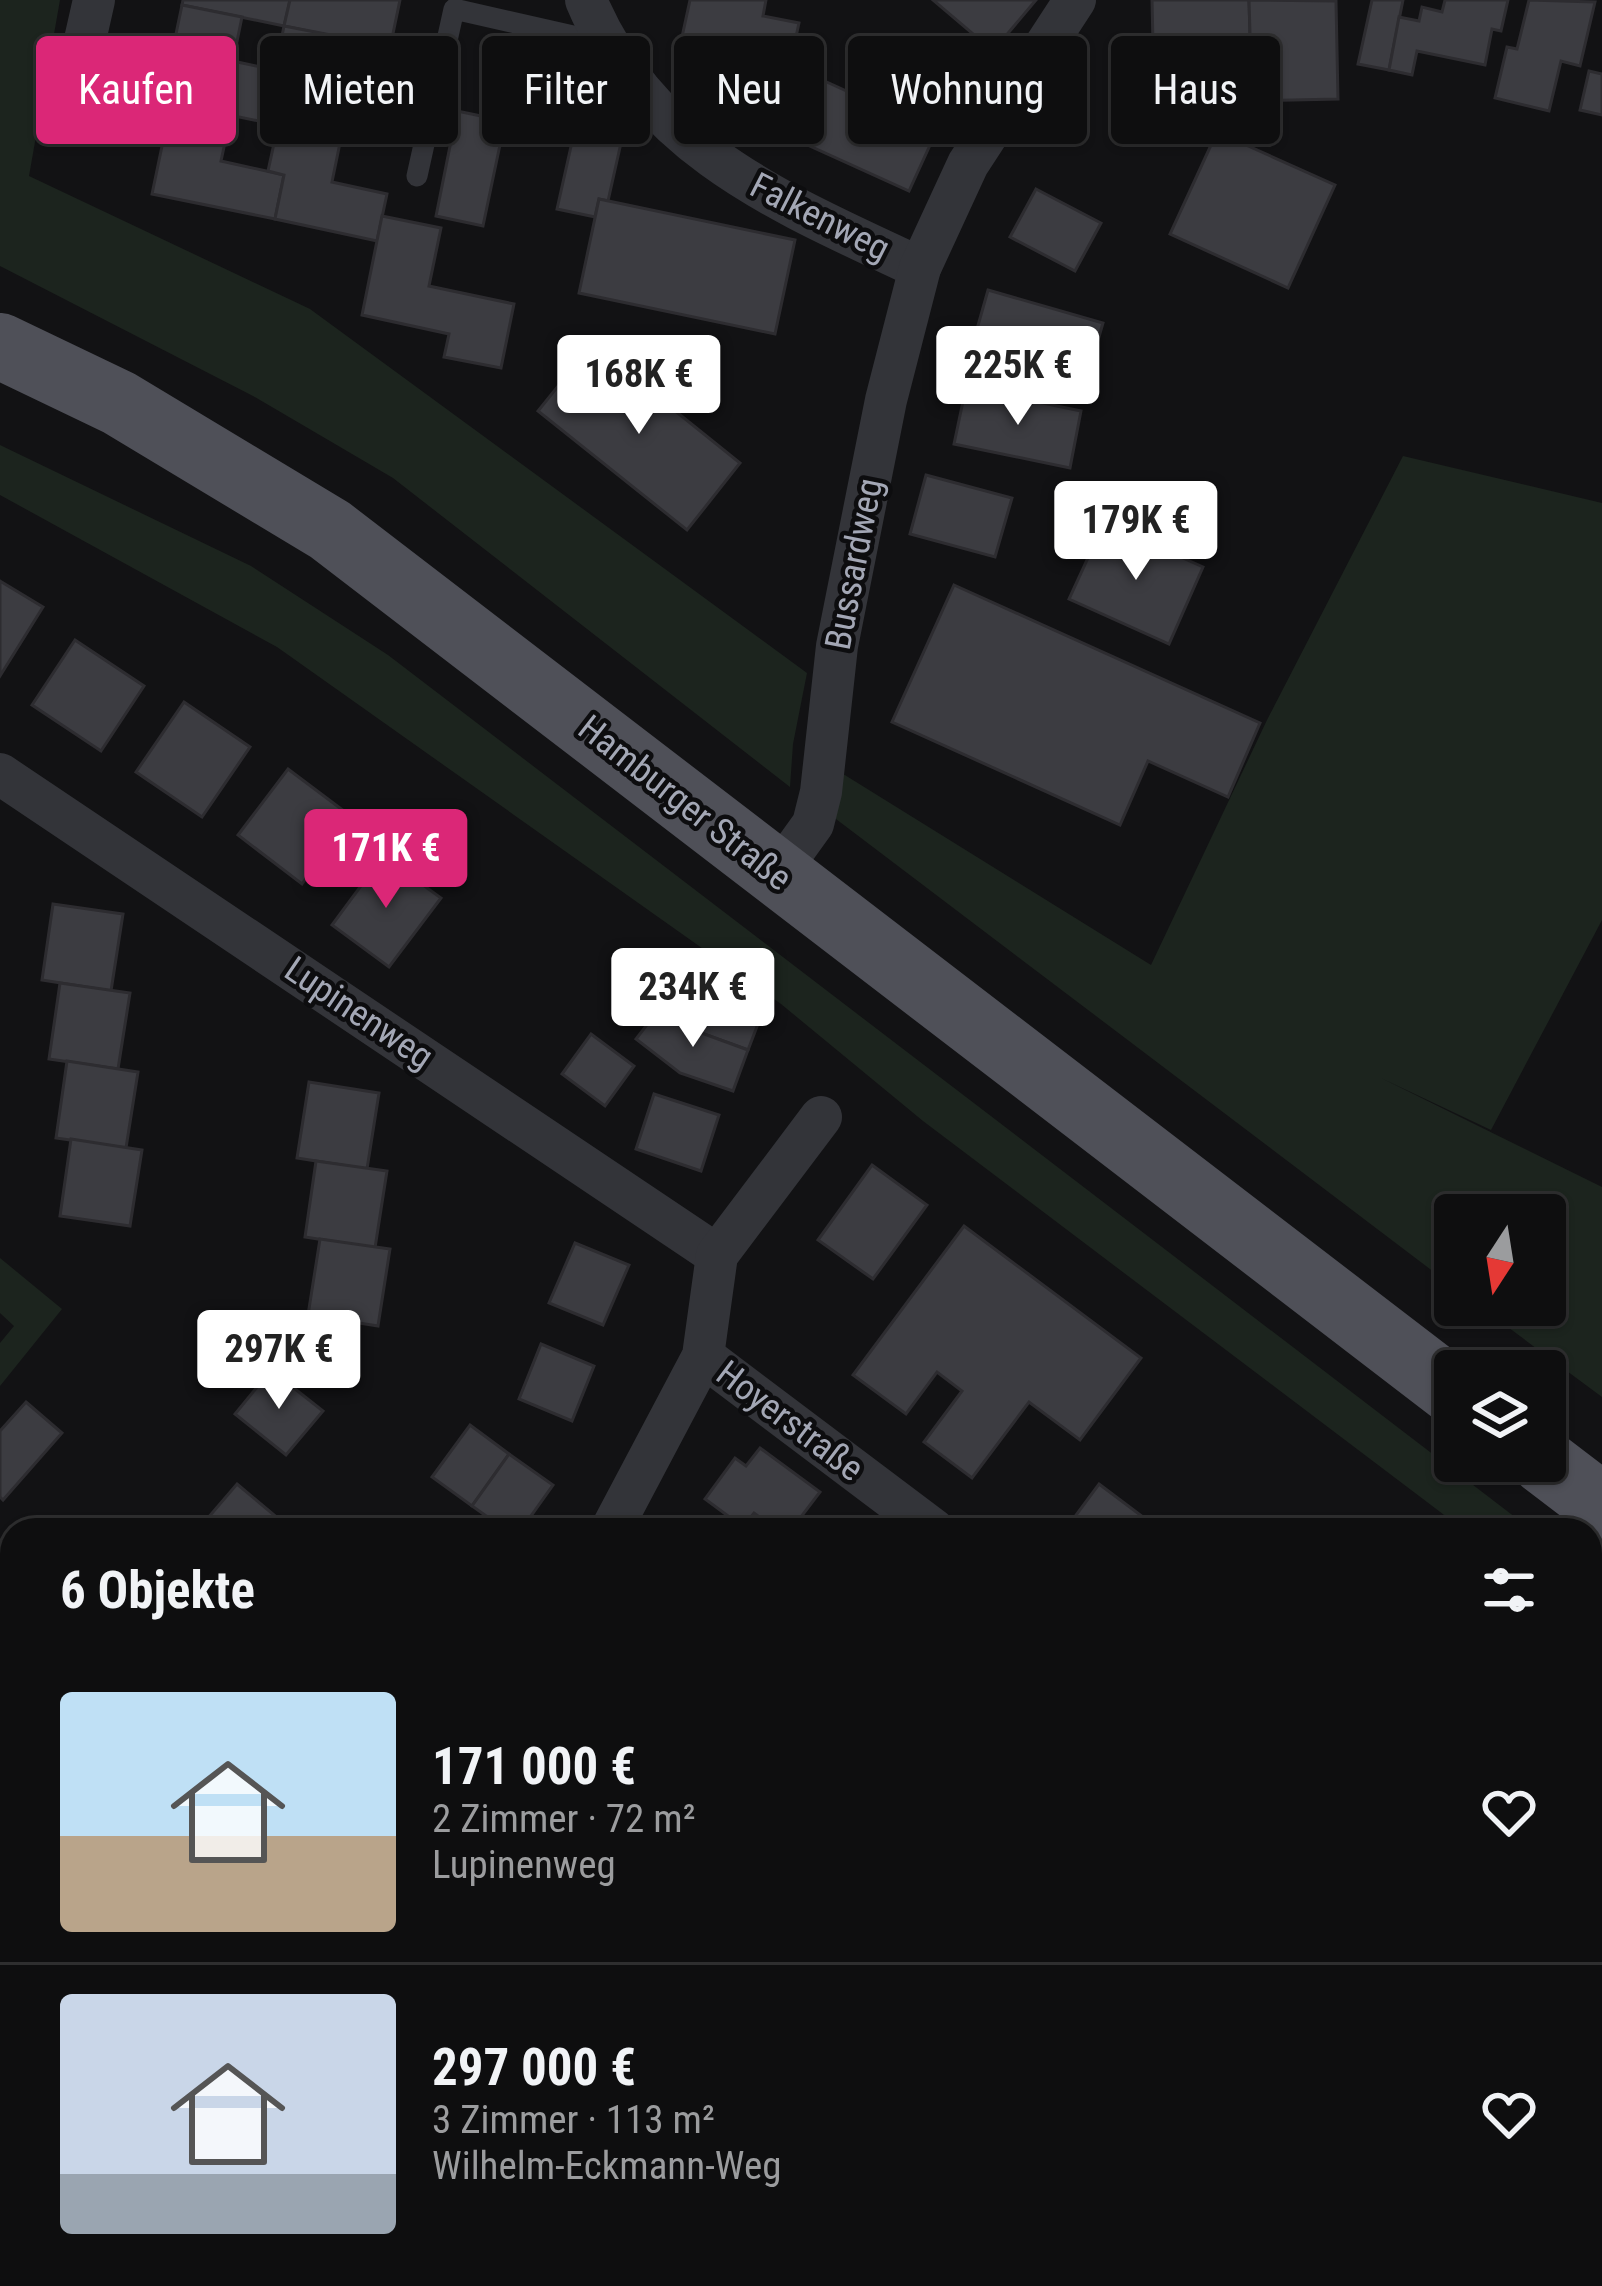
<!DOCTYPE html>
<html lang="de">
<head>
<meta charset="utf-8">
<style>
	body { margin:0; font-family:"Roboto Condensed",sans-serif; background:#1c1c1d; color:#f1f3f6; height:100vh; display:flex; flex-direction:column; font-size:45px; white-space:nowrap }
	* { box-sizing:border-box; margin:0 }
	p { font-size:39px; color:#9b9c9e }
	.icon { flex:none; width:66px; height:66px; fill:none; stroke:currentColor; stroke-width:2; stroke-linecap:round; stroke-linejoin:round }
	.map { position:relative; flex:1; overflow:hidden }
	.drawer { position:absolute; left:0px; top:1518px; width:1602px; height:768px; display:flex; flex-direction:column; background:#0e0e0f; border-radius:36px 36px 0 0; box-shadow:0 3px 9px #0004,0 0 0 3px #2e2e2f }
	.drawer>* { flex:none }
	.hud { position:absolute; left:36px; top:36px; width:1530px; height:108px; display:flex; gap:24px }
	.needle { width:78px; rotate:192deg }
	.fabs { position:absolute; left:1434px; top:1194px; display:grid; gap:24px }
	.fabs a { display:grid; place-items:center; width:132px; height:132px; border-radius:12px; background:#0e0e0f; box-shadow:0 3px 9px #0004,0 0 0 3px #2e2e2f; font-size:60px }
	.price { position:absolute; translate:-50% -102px; padding:0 27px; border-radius:12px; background:#fff; color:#222; font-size:39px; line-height:78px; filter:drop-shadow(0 3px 6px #0008) }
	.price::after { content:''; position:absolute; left:50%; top:72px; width:36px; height:27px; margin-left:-18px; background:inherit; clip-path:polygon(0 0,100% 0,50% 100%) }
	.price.active { background:#db2777; color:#fff }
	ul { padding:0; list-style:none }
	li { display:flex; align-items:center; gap:36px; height:300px; padding:0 60px }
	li+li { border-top:3px solid #2e2e2f }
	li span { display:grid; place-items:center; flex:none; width:336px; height:240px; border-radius:12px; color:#555 }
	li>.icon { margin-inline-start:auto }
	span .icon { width:144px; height:144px; fill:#fffc; stroke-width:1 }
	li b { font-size:51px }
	h2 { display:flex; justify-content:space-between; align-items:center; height:144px; padding:0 60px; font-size:51px }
	.tag { padding:0 42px; border-radius:12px; background:#0e0e0f; box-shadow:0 3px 9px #0004,0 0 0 3px #2e2e2f; font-size:42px; line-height:108px }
	.tag.active { background:#db2777; color:#fff }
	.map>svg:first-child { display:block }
</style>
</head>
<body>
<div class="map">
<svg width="1602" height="2286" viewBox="0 0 1602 2286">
	<rect width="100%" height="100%" fill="#121214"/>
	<g fill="#1c241e">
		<path d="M0,0H60L29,176L310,309L807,673L793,744L790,787L393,478L253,396L0,266Z"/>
		<path d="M0,445L251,566L388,655L1532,1530H1464L923,1121L781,1004L277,647L0,495Z"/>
		<path d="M1403,456L1602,503V920L1491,1130L1381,1078L1602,1187V1397L1478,1305H1545V1215H1455V1288L832,816L840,772L1151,965L1267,720Z"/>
		<path d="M0,1258L62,1309L0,1386V1343L14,1326L0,1313Z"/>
		<path d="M1590,1575L1602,1584V1634L1590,1625Z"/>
		<path d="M857,2274H1281L1291,2286H849Z"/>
	</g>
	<g fill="#3c3c41" stroke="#2d2c30" stroke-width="3">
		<path d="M183,0H290L284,26L182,5Z"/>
		<path d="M290,0H400L390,48L284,26Z"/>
		<path d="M690,0H766L763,16L799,23L783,96L721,82L726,56L680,46Z"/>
		<path d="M933,0H1036L993,51Z"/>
		<path d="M1152,0H1249L1251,68H1226L1227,90L1154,91Z"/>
		<path d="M1249,0L1336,1L1338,99L1252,101Z"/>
		<path d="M1372,0H1403L1389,70L1358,64Z"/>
		<path d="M1445,0H1508L1501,31L1492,29L1485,65L1417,51L1412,75L1389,70L1399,17L1419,21L1422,7L1442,12Z"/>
		<path d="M1529,0L1595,2L1580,66L1561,61L1549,111L1495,98L1507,47L1517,49Z"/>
		<path d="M182,5L242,17L233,61L289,73L278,125L162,101Z"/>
		<path d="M284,26L341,37L331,84L381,95L371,144L278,125L289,73L275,70Z"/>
		<path d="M1589,71L1602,74V115L1580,110Z"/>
		<path d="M818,78L936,132L909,191L790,137Z"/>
		<path d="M171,103L231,115L221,161L284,175L275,219L152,194Z"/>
		<path d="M457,111L505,121L483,226L436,216Z"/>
		<path d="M576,124L623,134L608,201L599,199L595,217L557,209Z"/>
		<path d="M278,125L341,138L332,182L387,194L377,241L275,219L284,175L268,171Z"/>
		<path d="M1217,132L1335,185L1288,288L1170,234Z"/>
		<path d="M1036,189L1101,223L1075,271L1010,237Z"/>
		<path d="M599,199L795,240L775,334L579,293Z"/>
		<path d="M382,216L441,228L429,286L514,304L501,368L444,357L449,334L362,315Z"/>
		<path d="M988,290L1103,323L1090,368L975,336Z"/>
		<path d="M592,344L740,463L687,530L538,411Z"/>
		<path d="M966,387L1081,411L1070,468L954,444Z"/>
		<path d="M926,475L1012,498L995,557L910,534Z"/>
		<path d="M1104,523L1203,567L1169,644L1069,599Z"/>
		<path d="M0,581L43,607L0,676Z"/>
		<path d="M954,585L1260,723L1228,797L1148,761L1120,825L892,722Z"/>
		<path d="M75,640L144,686L101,751L32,705Z"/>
		<path d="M184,702L250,747L202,817L136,772Z"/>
		<path d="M288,769L352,817L302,884L238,835Z"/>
		<path d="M383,856L441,898L389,967L332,925Z"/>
		<path d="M53,904L123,914L111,991L42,980Z"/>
		<path d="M707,980L766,1003L748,1050L693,1030L670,1009L689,985L702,994Z"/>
		<path d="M60,983L130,993L118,1069L49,1059Z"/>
		<path d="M663,1004L693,1030L748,1050L733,1091L680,1073L636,1039Z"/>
		<path d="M591,1034L634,1066L605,1106L562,1074Z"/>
		<path d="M67,1061L138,1072L126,1148L56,1138Z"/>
		<path d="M309,1082L379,1093L367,1169L297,1158Z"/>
		<path d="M654,1094L719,1115L701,1171L636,1149Z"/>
		<path d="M71,1139L142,1150L130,1226L60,1216Z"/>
		<path d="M316,1161L387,1171L375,1248L305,1237Z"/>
		<path d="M872,1165L927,1205L873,1279L818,1240Z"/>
		<path d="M964,1226L1141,1358L1080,1440L1029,1402L972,1478L924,1442L962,1391L937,1372L906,1414L853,1375Z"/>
		<path d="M320,1239L390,1249L378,1326L308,1315Z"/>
		<path d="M575,1243L629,1265L603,1325L549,1303Z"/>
		<path d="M541,1344L594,1366L572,1421L519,1399Z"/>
		<path d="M271,1370L323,1411L286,1455L235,1414Z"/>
		<path d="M26,1402L62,1433L3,1500L0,1497V1431Z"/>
		<path d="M470,1425L509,1454L472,1506L432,1477Z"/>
		<path d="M760,1448L820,1492L791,1530H777L754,1513L743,1527L705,1499L735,1458L746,1466Z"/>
		<path d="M509,1454L553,1485L521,1530H506L472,1506Z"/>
		<path d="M237,1484L292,1530H206L201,1526Z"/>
		<path d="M1099,1484L1151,1523L1146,1530H1065Z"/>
		<path d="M0,1636L12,1646V1666L0,1680Z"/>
		<path d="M0,1850L12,1861V2015L6,2022L0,2017Z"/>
		<path d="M0,2074L12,2086V2125L0,2137Z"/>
		<path d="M0,2216L12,2227V2274H27L16,2286H0Z"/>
		<path d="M221,2274H327L329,2276L322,2286H238Z"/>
		<path d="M643,2274H696L682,2286H653Z"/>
		<path d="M897,2274H979L970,2286H914Z"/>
		<path d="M1281,2274H1327L1336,2286H1291Z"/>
		<path d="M1517,2274L1533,2286H1508Z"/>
	</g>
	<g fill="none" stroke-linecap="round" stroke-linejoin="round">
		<path stroke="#333439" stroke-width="21" d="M417,176L454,9L604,43"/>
		<g stroke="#333439" stroke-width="42">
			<path d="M586,0C649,150 782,203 920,268"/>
			<path d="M73,93L94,0"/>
			<path d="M0,774L717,1255"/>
			<path d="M777,874L813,824L821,792L837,646L886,400L920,268L968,164L1075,0"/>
			<path d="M703,1356L934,1530"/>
			<path d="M611,1530L703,1356L717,1255L821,1117"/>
			<path d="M0,1584L12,1594"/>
			<path d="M1590,2022L1602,2031"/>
			<path d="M815,2274L820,2286"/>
			<path d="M88,2286L97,2274"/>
		</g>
		<g stroke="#4f5058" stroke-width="66">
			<path d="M0,346L119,403L330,530L1455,1393"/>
			<path d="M1543,1461L1602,1506"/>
		</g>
	</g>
	<g text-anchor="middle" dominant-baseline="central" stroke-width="9" stroke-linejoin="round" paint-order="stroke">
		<g font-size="36" fill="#a3a7b5" stroke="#0d0d0f">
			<text transform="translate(820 217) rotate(27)">Falkenweg</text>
			<text transform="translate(854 564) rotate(-79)">Bussardweg</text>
			<text transform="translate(685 803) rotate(38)">Hamburger Straße</text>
			<text transform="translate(359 1013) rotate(34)">Lupinenweg</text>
			<text transform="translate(790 1421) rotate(37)">Hoyerstraße</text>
		</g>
	</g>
</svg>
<div class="fabs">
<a><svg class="needle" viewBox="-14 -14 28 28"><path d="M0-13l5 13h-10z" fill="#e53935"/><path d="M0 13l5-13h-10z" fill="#9b9c9e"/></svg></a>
<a><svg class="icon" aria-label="layers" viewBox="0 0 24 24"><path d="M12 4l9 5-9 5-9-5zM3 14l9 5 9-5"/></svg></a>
</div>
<b class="price" style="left:1018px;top:428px">225K €</b>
<b class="price" style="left:639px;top:437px">168K €</b>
<b class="price" style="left:1136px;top:583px">179K €</b>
<b class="price active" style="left:386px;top:911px">171K €</b>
<b class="price" style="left:693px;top:1050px">234K €</b>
<b class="price" style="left:279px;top:1412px">297K €</b>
<div class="hud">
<a class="tag active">Kaufen</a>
<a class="tag">Mieten</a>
<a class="tag">Filter</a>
<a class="tag">Neu</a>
<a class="tag">Wohnung</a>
<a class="tag">Haus</a>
</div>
<section class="drawer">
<h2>6 Objekte<svg class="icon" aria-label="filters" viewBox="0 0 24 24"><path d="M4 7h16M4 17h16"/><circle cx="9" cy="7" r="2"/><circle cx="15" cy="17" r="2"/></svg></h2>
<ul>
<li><span style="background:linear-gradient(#bfe0f5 60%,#b9a48a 0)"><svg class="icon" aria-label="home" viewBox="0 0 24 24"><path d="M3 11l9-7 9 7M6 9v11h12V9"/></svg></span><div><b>171 000 €</b><p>2 Zimmer · 72 m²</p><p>Lupinenweg</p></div><svg class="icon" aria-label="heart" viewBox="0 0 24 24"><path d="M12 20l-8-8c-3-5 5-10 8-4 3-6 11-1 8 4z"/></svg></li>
<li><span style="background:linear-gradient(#c9d6e8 75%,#9aa5b1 0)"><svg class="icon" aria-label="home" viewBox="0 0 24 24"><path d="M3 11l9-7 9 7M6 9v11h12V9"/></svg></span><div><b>297 000 €</b><p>3 Zimmer · 113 m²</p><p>Wilhelm-Eckmann-Weg</p></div><svg class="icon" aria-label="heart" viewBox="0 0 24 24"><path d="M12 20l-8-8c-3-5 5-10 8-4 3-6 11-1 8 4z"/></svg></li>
</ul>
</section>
</div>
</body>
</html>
